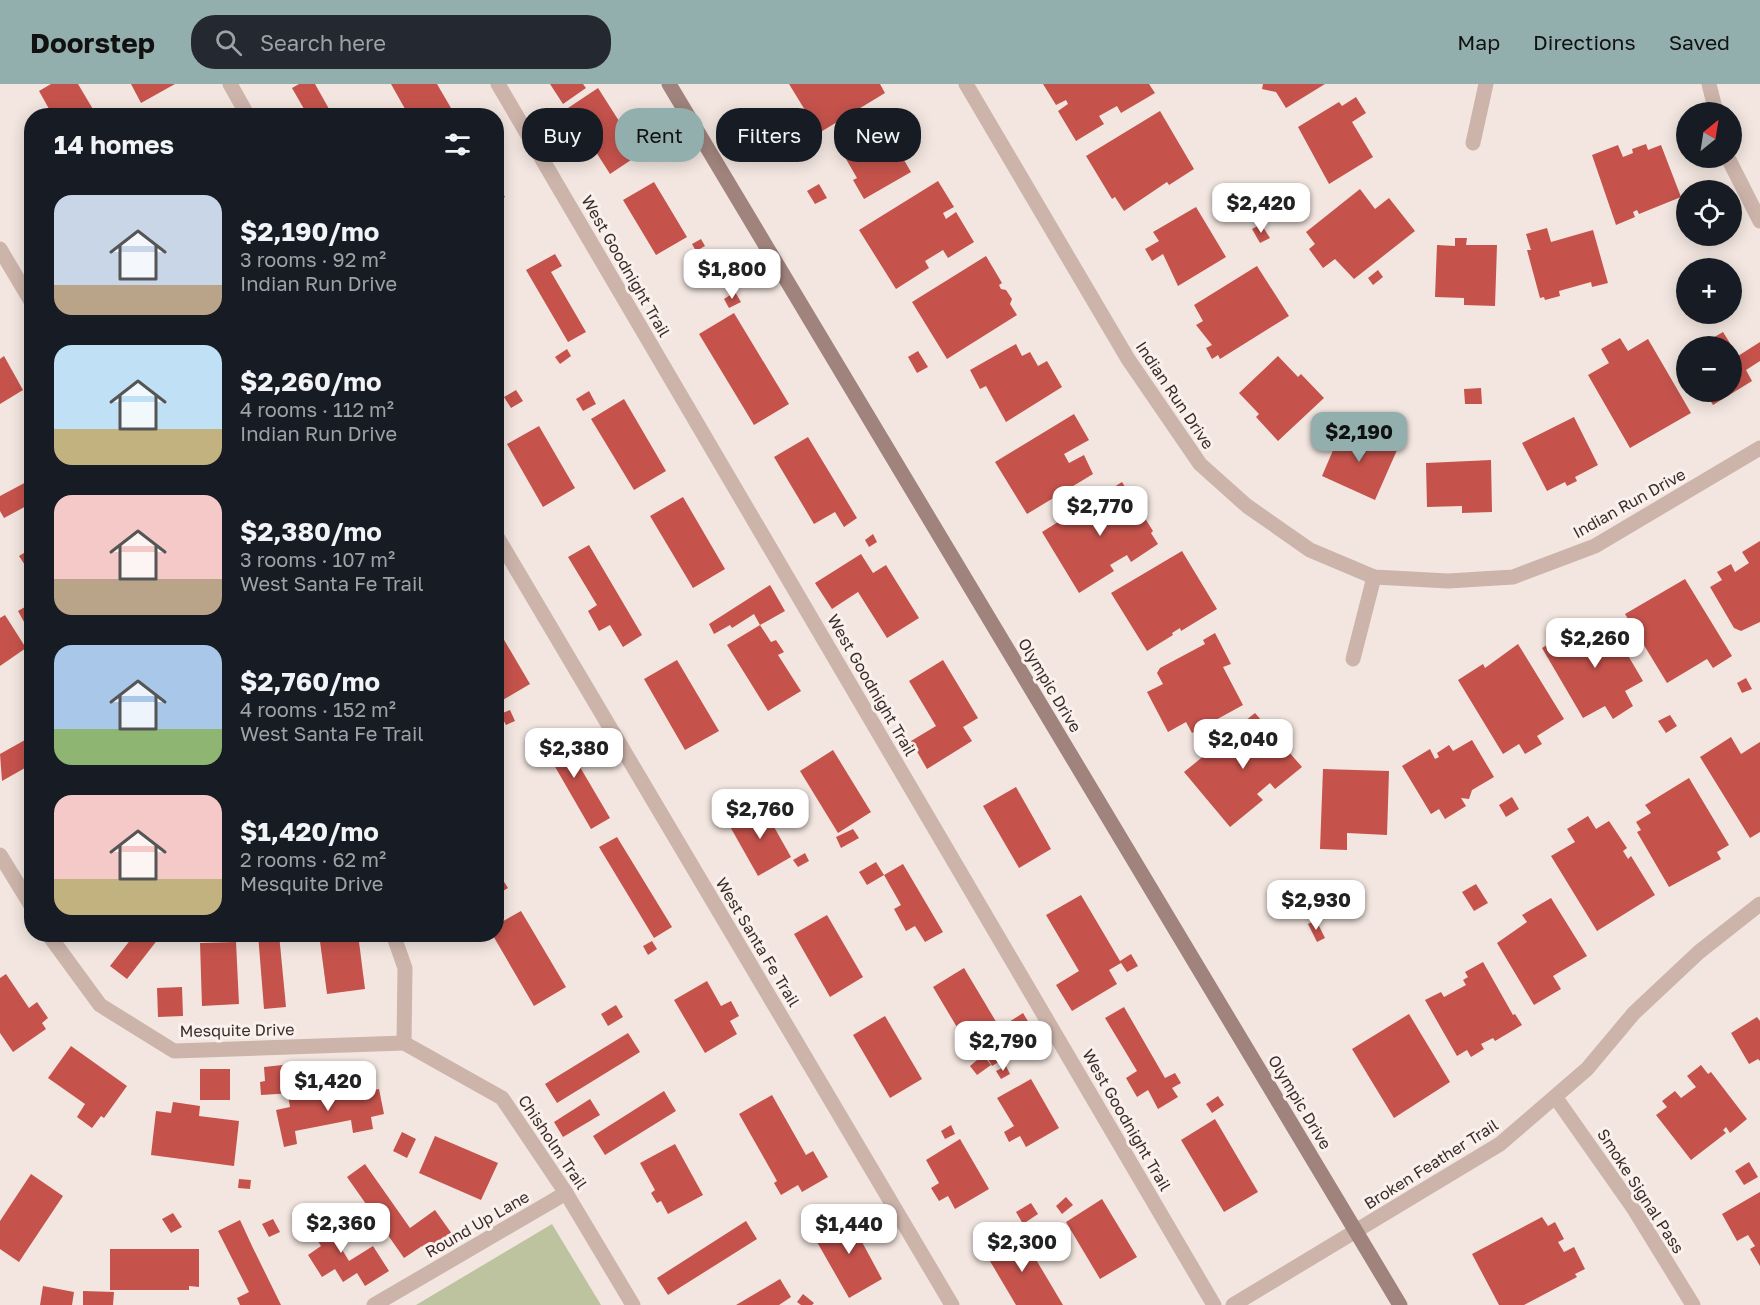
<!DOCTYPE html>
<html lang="en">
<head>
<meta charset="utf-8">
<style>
	body { margin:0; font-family:"Golos Text",sans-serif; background:#242831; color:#f1f3f6; height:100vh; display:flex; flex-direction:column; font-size:22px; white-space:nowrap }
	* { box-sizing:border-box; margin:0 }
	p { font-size:20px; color:#9ea1a6 }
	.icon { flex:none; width:33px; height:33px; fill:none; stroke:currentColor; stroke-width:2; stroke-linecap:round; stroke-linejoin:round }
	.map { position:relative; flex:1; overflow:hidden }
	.sheet { position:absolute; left:24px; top:24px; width:480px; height:834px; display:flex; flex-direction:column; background:#171b24; border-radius:24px; box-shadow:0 3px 15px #0003 }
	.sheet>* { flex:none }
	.banner { position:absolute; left:522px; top:24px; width:570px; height:54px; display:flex; gap:12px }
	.needle { width:39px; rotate:30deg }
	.fabs { position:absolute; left:1676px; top:18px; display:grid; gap:12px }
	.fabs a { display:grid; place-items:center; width:66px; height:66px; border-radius:50%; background:#171b24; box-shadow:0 3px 15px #0003; font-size:30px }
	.price { position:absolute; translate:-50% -51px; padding:0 14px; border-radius:12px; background:#fff; color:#222; font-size:20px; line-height:39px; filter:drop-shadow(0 2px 3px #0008) }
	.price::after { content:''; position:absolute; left:50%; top:36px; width:18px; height:14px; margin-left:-9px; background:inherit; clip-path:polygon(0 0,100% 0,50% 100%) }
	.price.current { background:#93afad; color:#111 }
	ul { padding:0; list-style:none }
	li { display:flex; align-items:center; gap:18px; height:150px; padding:0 30px }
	li span { display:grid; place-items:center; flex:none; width:168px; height:120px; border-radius:18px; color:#555 }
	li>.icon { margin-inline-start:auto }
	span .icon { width:72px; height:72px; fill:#fffc; stroke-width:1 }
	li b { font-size:26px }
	h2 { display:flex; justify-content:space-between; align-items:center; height:72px; padding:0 30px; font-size:26px }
	.pill { padding:0 21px; border-radius:24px; background:#171b24; box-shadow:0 3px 15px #0003; font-size:21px; line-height:54px }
	.pill.current { background:#93afad; color:#111 }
	header { display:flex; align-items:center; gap:36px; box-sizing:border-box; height:84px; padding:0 30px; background:#93afad; color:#111 }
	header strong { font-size:28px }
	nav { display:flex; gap:33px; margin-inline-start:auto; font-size:21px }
	.search { width:420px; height:54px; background:#242831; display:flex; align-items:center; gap:15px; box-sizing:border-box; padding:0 21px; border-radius:24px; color:#9ea1a6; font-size:22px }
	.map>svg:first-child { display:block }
</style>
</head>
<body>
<header>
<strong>Doorstep</strong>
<div class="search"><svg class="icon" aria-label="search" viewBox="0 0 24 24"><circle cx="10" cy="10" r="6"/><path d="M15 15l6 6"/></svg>Search here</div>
<nav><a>Map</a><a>Directions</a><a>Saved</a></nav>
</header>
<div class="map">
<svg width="1760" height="1221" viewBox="0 0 1760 1221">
	<rect width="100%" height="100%" fill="#f3e6e0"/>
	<path fill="#bdc39f" d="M552,1140L601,1221H416Z"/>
	<g fill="#c5534c">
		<path d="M51,0H78L97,32H53L39,7Z"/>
		<path d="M131,0H175L141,19Z"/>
		<path d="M299,0H315L333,32H308L292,4Z"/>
		<path d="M391,0H437L451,24L438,32H409Z"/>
		<path d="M550,0H583L586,4L563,20Z"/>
		<path d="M789,0H880L885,9L819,49Z"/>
		<path d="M1043,0H1149L1155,9L1121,29L1117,22L1099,32L1104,40L1076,57L1058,27L1068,20L1066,16L1056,21Z"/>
		<path d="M1263,0H1325L1286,24L1276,8L1262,5Z"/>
		<path d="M598,4L640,70L610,90L568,24Z"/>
		<path d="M1356,13L1366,29L1352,38L1373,73L1329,100L1298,43L1339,18L1342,22Z"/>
		<path d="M894,25L905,43L890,52L911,88L864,115L853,96L857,94L835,56L876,32L877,35Z"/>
		<path d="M1160,27L1194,85L1169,101L1167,98L1124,127L1115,113L1112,115L1086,72Z"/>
		<path d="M1646,60L1648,66L1661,61L1681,113L1639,130L1637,126L1633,128L1635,133L1616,141L1592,71L1618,61L1623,73L1633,69L1632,65Z"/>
		<path d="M938,97L954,123L943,129L946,135L956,128L974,158L948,174L943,166L925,177L929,184L896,205L859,146Z"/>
		<path d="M496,98L505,113L496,118Z"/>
		<path d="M654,98L687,153L656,171L623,116Z"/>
		<path d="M819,100L827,114L815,120L807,107Z"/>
		<path d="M1360,105L1375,125L1389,114L1415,147L1354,195L1335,175L1323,184L1309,165L1315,160L1306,148Z"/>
		<path d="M32,118V132L26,121Z"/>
		<path d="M1196,123L1226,173L1178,202L1163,170L1152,177L1145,165L1159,157L1153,148Z"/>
		<path d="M1261,140L1270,154L1260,159L1252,145Z"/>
		<path d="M1547,144L1551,158L1593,146L1608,199L1592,203L1591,198L1559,207L1560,212L1545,216L1544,213L1540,214L1527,166H1531L1526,150Z"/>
		<path d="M1455,154H1467L1466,161H1497L1495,222L1464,221V214L1435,213L1437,161L1455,162Z"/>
		<path d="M701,155L705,162L696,167L692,160Z"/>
		<path d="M555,170L562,182L551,188L586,248L568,258L526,186Z"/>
		<path d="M986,172L1002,199L999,201L1001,205L1006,206L1012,215L1010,220L1017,231L947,275L912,218Z"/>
		<path d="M1257,182L1289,232L1220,275L1218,271L1212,275L1206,264L1212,261L1196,241L1203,237L1194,221Z"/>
		<path d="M1378,186L1383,193L1373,201L1368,194Z"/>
		<path d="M735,208L741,218L729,224L724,215Z"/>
		<path d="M734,229L789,320L754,341L699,250Z"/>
		<path d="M1723,248L1738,272L1760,258V277L1746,286L1752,297L1713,321L1705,308H1731V262H1699Z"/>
		<path d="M1620,254L1628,267L1648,255L1691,329L1630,364L1588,291L1609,279L1601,265Z"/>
		<path d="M1016,260L1022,272L1030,268L1038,282L1047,277L1062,303L1006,338L986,302L980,305L970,286Z"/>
		<path d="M567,265L571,272L560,280L555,273Z"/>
		<path d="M918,267L928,283L917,289L908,273Z"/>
		<path d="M4,272L23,306L0,320V275Z"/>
		<path d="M1278,272L1298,293L1301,290L1324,314L1278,357L1256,333L1259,330L1239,309Z"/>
		<path d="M1481,304L1482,320H1465L1464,305Z"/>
		<path d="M516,306L523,317L511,324L504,313Z"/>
		<path d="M589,307L596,320L583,327L576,315Z"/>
		<path d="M624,315L666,387L634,406L591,335Z"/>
		<path d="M1074,330L1089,356L1064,370L1069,379L1084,371L1093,390L1027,430L995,378Z"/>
		<path d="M1574,333L1598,381L1575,393L1577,397L1567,402L1565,398L1547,407L1522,359Z"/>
		<path d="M539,342L575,404L543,423L507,360Z"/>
		<path d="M1343,343L1397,366L1375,416L1322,392Z"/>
		<path d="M808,353L857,434L844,443L835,428L814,440L774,373Z"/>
		<path d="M1491,376L1492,428L1462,429V422L1427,423L1426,379Z"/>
		<path d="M32,395V419L4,434L0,427V412Z"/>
		<path d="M1122,398L1153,447L1151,449L1158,460L1131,478L1127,471L1110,481L1114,487L1079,509L1042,448Z"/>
		<path d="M683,413L725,485L693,504L650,432Z"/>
		<path d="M873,450L877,458L869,463L865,456Z"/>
		<path d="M1760,457V538L1741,547L1734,544L1710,503L1722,496L1717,488L1731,480L1735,488L1749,479L1742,468Z"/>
		<path d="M589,461L642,551L623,563L610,541L599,547L588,527L597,521L568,473Z"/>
		<path d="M32,464V492L19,472Z"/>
		<path d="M1182,467L1217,525L1181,547L1180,544L1172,549L1173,551L1147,567L1111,509Z"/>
		<path d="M861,470L873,489L886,481L919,534L887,554L858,508L832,525L815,499Z"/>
		<path d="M1685,495L1732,572L1713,584L1707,575L1667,599L1625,530Z"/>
		<path d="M770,501L785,527L760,541L754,530L732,544L730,541L714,550L709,540Z"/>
		<path d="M30,520L32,533L24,538L18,527Z"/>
		<path d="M5,531L26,564L0,582V534Z"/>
		<path d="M1606,534L1643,597L1625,607L1633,622L1613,635L1605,622L1583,634L1542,564L1568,548L1572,554Z"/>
		<path d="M760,541L771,558L776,556L784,568L778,571L801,607L768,627L727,561Z"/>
		<path d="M496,542L530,600L496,620Z"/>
		<path d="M1215,549L1231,580L1223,583L1243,621L1192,649L1186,638L1168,648L1147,608L1163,600L1157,589L1160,584L1205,560L1203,556Z"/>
		<path d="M1518,560L1564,635L1537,652L1542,660L1525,670L1519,660L1503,670L1458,596L1483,580L1485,584Z"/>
		<path d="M677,576L719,647L685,666L644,595Z"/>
		<path d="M943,576L978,634L963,643L972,657L927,685L911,657L936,642L909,597Z"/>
		<path d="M1746,594L1752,605L1742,609L1737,599Z"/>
		<path d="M510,626L515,637L506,641L500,630Z"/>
		<path d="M1255,629L1302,683L1275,705L1270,699L1257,710L1263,716L1230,743L1184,688L1216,662L1223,670L1235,660L1227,651Z"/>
		<path d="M1670,631L1677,642L1666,649L1658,637Z"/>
		<path d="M557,644L610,734L591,745L539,655Z"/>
		<path d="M32,652V680L2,697L0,670Z"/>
		<path d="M1731,653L1741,670L1760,658V748L1750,754L1700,673Z"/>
		<path d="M1472,656L1494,693L1472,706L1469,715L1461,714L1466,722L1445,735L1439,725L1431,730L1402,682L1430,665L1435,675L1439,673L1437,669L1449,661L1453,667Z"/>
		<path d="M833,666L871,728L838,749L800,687Z"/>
		<path d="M1323,685L1389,687L1387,751L1347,749V766L1320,765Z"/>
		<path d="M1689,694L1729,761L1717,768L1721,775L1669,803L1637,748L1641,746L1636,738L1651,729L1645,721Z"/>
		<path d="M1016,703L1051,765L1019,784L983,722Z"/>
		<path d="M1512,713L1519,725L1506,733L1499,721Z"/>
		<path d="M761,720L791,773L758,792L728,739Z"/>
		<path d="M1588,732L1596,745L1609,737L1627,764L1623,767L1628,775L1631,772L1655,811L1597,847L1551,772L1575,758L1567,745Z"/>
		<path d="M853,745L859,754L841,764L836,753Z"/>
		<path d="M617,753L672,843L654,854L599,763Z"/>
		<path d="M805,769L809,777L798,783L793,776Z"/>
		<path d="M876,778L884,791L867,801L859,788Z"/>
		<path d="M903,780L943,848L925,858L915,842L906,847L894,825L901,821L884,791Z"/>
		<path d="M496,785L508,804L496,811Z"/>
		<path d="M1476,800L1488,819L1474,827L1462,808Z"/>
		<path d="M1081,811L1120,877L1131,870L1138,882L1127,888L1121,879L1109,886L1117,900L1072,927L1056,901L1079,887L1046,831Z"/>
		<path d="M1551,814L1587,872L1553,892L1561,905L1534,921L1497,859L1527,838L1522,831Z"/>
		<path d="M521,827L566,903L534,922L492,850H496V841Z"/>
		<path d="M827,831L863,893L830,913L794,850Z"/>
		<path d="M1316,836L1325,854L1317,858L1308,840Z"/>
		<path d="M135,850H162L127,895L110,882Z"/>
		<path d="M258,850H279L286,923L264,925Z"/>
		<path d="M319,850H358L365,905L327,910Z"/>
		<path d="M652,857L657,865L648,871L643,862Z"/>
		<path d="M236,858L239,920L202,922L200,859Z"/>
		<path d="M1483,878L1513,931L1515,930L1522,941L1495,957L1493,954L1481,960L1484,965L1471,973L1467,966L1457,972L1425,916L1441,908L1444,913L1466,901L1463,896L1468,893L1465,888Z"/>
		<path d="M964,884L1001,946L970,965L933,903Z"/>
		<path d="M6,890L29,924L37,918L48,934L42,939L46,945L13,968L0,949V894Z"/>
		<path d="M707,897L721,922L731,917L739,932L730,937L737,950L705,969L674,916Z"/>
		<path d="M182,903L183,932L158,933L157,904Z"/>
		<path d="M616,921L623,933L608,942L601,930Z"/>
		<path d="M1124,923L1165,994L1175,989L1181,999L1172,1004L1178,1013L1158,1025L1148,1006L1137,1013L1126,994L1137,987L1105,934Z"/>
		<path d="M1023,929L1038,954L992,982L984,968L1007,954L1001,943Z"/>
		<path d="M1409,930L1450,998L1394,1034L1352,965Z"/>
		<path d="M885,932L922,995L890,1014L853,951Z"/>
		<path d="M1757,933L1760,937V977L1758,975L1749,980L1731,949Z"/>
		<path d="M628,949L640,968L557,1019L545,1000Z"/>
		<path d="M71,962L127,1002L104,1034L101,1032L92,1044L77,1033L85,1020L48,994Z"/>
		<path d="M983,971L991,981L977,991L970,982Z"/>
		<path d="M292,980L294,1009L261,1011L260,998L265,997L264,983Z"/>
		<path d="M1701,981L1708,990L1711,988L1747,1035L1730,1049L1726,1043L1723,1046L1726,1049L1691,1076L1656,1031L1667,1023L1662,1017L1675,1007L1681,1014L1696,1003L1687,992Z"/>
		<path d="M1006,982L1010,990L1001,995L996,987Z"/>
		<rect x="200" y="985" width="30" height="31"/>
		<path d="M1031,995L1059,1044L1026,1063L1020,1052L1009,1058L1004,1048L1014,1042L997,1014Z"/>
		<path d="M320,1005L322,1016L379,1005L384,1030L371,1033L373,1045L353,1049L351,1036L295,1047L297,1060L284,1063L276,1026L290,1023L288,1011Z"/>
		<path d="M664,1007L676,1027L605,1071L593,1052Z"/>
		<path d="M772,1011L806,1071L813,1067L828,1093L802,1108L798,1101L781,1111L774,1099L777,1097L739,1030Z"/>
		<path d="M1218,1012L1224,1021L1212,1029L1206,1020Z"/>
		<path d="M590,1015L600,1031L563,1053L554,1038Z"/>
		<path d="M173,1018L200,1022L199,1032L239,1037L234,1082L151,1071L156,1027L171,1029Z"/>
		<path d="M1215,1035L1258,1108L1224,1128L1181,1056Z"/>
		<path d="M951,1041L955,1050L945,1055L941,1047Z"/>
		<path d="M402,1048L416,1055L407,1074L393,1067Z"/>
		<path d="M435,1052L498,1079L481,1116L419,1089Z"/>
		<path d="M960,1055L989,1105L955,1125L948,1112L939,1117L931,1104L939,1099L926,1076Z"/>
		<path d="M675,1060L703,1111L668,1130L661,1117L657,1119L651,1109L655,1106L640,1079Z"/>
		<path d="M1749,1078L1758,1093L1744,1101L1735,1087Z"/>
		<path d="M365,1080L410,1144L435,1126L452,1150L426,1168L422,1162L404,1174L347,1093Z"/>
		<path d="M31,1090L63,1112L19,1178L0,1165V1137Z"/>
		<path d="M239,1095L251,1096L250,1105L238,1104Z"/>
		<path d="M1760,1108V1182L1750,1165L1755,1162L1748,1151L1737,1157L1722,1130Z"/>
		<path d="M1066,1113L1073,1121L1062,1130L1056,1122Z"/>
		<path d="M1102,1115L1137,1173L1100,1195L1066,1138Z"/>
		<path d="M1031,1119L1038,1130L1023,1140L1016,1128Z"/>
		<path d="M316,1123L349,1177L373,1162L389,1187L365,1202L357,1189L343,1198L335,1185L322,1193L308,1171L321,1162L302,1132Z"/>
		<path d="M173,1129L182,1143L171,1149L162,1135Z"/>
		<path d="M847,1133L851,1142L862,1135L872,1152L862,1158L882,1195L849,1214L813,1151Z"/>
		<path d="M1542,1133L1548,1142L1555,1138L1564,1155L1558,1158L1564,1168L1574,1163L1585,1185L1575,1190L1577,1193L1524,1221H1499L1472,1170Z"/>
		<path d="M273,1135L280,1148L269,1153L262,1140Z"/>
		<path d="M240,1136L252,1162L281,1221H240L237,1214L249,1208L218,1147Z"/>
		<path d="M746,1137L757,1155L668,1211L657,1194Z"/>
		<path d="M1019,1147L1063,1221H1016L984,1167Z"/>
		<path d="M110,1165H199V1203L189,1202V1206H110Z"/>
		<path d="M780,1195L791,1213L779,1221H736Z"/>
		<path d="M43,1202L74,1208L72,1221H40Z"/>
		<path d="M83,1207L114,1208L113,1221H83Z"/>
		<path d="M803,1210L814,1219L812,1221H801L797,1218Z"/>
	</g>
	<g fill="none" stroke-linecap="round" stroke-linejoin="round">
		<g stroke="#ccb4ab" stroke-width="15">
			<path d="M230,0L248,32"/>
			<path d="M498,0L1214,1221"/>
			<path d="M966,0L1128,275L1200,380L1247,422L1310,466L1374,493L1448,497L1513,493L1595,462L1760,364"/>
			<path d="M1709,0L1716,28"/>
			<path d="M1473,59L1486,0"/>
			<path d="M1728,74L1760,137"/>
			<path d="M0,165L32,219"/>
			<path d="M496,451L952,1221"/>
			<path d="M1353,575L1374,493"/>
			<path d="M0,771L32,823"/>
			<path d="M48,850L100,921L174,967L404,959"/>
			<path d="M393,850L405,884L404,959L502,1014L566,1109L633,1221"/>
			<path d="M1556,1014L1634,1125L1693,1221"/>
			<path d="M374,1221L566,1109"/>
			<path d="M1233,1221L1500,1060L1587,985L1634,929L1699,868L1760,820"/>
		</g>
		<path stroke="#9f837c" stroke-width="15" d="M669,0L1400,1221"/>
	</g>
	<g text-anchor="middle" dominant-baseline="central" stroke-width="6" stroke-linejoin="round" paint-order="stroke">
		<g font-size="16" fill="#3a2c2a" stroke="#faf1ed">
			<text transform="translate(626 182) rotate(60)">West Goodnight Trail</text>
			<text transform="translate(1175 311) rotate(56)">Indian Run Drive</text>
			<text transform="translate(1629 419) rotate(-29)">Indian Run Drive</text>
			<text transform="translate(872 601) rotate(60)">West Goodnight Trail</text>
			<text transform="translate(1050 601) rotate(59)">Olympic Drive</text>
			<text transform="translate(758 858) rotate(59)">West Santa Fe Trail</text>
			<text transform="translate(237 946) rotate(-1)">Mesquite Drive</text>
			<text transform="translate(1300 1018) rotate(59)">Olympic Drive</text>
			<text transform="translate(1127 1036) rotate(60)">West Goodnight Trail</text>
			<text transform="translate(553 1058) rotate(56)">Chisholm Trail</text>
			<text transform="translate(1431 1080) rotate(-32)">Broken Feather Trail</text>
			<text transform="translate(1641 1107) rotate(57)">Smoke Signal Pass</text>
			<text transform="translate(477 1140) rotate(-30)">Round Up Lane</text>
		</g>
	</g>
</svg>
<div class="fabs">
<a><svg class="needle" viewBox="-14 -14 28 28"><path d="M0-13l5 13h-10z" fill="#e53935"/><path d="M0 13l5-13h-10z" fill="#9ea1a6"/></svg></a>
<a><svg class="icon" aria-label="locate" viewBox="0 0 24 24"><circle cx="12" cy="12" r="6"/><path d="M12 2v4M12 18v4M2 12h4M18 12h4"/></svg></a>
<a>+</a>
<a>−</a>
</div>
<b class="price" style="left:1261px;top:150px">$2,420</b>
<b class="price" style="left:732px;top:216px">$1,800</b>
<b class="price current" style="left:1359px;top:379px">$2,190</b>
<b class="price" style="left:1100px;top:453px">$2,770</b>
<b class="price" style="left:1595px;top:585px">$2,260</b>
<b class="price" style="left:1243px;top:686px">$2,040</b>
<b class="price" style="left:574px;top:695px">$2,380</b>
<b class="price" style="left:760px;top:756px">$2,760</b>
<b class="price" style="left:1316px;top:847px">$2,930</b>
<b class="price" style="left:1003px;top:988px">$2,790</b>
<b class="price" style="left:328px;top:1028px">$1,420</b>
<b class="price" style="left:341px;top:1170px">$2,360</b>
<b class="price" style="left:849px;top:1171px">$1,440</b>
<b class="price" style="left:1022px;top:1189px">$2,300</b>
<div class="banner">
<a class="pill">Buy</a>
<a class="pill current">Rent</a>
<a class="pill">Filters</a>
<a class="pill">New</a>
</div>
<section class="sheet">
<h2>14 homes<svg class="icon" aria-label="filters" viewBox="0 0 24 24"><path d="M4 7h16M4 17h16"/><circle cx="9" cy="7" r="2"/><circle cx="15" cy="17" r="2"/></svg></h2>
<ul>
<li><span style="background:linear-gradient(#c9d6e8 75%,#b9a48a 0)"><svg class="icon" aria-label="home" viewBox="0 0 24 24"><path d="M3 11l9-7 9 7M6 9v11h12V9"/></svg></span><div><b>$2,190/mo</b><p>3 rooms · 92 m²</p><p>Indian Run Drive</p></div></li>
<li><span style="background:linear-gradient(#bfe0f5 70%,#c2b280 0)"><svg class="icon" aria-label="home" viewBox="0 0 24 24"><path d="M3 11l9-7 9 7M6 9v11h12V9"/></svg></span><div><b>$2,260/mo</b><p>4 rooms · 112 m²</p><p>Indian Run Drive</p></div></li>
<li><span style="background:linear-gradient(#f6c9c9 70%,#b9a48a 0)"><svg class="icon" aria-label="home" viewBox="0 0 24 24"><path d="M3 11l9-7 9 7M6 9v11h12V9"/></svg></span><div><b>$2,380/mo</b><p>3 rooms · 107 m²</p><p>West Santa Fe Trail</p></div></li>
<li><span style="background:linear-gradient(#a9c7e8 70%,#8fb573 0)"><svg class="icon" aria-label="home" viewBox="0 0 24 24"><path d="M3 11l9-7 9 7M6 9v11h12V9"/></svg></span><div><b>$2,760/mo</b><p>4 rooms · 152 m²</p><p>West Santa Fe Trail</p></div></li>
<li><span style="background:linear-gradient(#f6c9c9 70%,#c2b280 0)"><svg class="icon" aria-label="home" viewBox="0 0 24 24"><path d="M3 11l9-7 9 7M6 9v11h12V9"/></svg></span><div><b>$1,420/mo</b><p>2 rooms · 62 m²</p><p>Mesquite Drive</p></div></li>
</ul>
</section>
</div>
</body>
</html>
